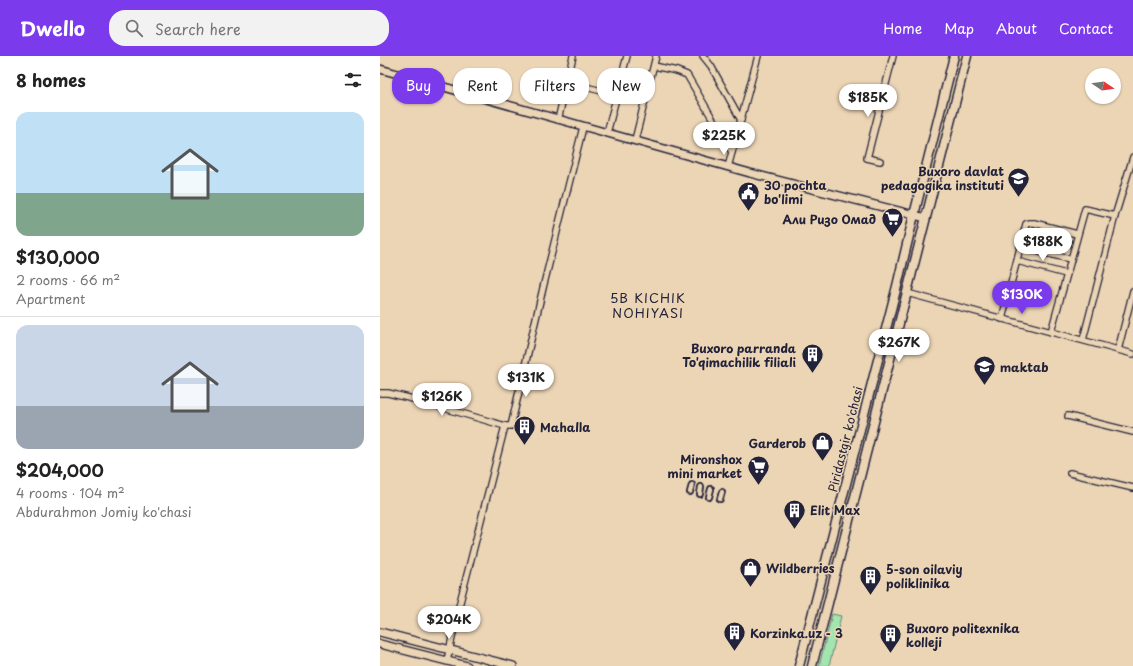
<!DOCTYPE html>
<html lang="en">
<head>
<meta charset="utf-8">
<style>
	body { margin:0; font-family:"Playpen Sans",sans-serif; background:#f2f2f2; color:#222; height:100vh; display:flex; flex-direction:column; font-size:15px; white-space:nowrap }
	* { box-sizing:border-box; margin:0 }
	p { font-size:13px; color:#767676 }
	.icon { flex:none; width:22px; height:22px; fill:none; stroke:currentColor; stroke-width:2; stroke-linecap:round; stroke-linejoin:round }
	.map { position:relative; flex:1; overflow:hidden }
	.details { display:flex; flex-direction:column; background:#fff; width:380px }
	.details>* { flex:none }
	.top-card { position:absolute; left:12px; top:12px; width:380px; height:36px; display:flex; gap:8px }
	.needle { width:26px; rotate:103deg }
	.fabs { position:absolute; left:705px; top:12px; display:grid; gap:8px }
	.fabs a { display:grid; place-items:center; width:36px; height:36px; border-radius:50%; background:#fff; box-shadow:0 1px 3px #0004; font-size:20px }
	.price { position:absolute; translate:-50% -34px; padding:0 9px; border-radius:14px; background:#fff; color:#222; font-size:13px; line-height:26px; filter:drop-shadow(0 1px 2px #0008) }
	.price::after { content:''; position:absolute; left:50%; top:24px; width:12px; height:9px; margin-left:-6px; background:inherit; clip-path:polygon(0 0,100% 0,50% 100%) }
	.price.active { background:#7c3aed; color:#fff }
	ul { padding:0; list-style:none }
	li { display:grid; align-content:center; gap:8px; height:212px; padding:0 16px }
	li+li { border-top:1px solid #e0e0e0 }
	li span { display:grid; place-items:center; height:124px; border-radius:12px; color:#555 }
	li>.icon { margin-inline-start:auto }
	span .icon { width:72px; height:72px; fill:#fffc; stroke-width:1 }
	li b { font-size:17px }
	h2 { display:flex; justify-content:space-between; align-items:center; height:48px; padding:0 16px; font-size:17px }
	.pill { padding:0 14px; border-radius:16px; background:#fff; box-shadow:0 1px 3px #0004; font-size:14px; line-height:36px }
	.pill.active { background:#7c3aed; color:#fff }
	header { display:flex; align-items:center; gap:24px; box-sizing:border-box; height:56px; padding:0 20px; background:#7c3aed; color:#fff }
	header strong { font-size:19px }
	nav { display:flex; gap:22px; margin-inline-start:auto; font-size:14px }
	.search { width:280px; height:36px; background:#f2f2f2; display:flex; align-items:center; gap:10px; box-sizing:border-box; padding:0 14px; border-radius:16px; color:#767676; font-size:15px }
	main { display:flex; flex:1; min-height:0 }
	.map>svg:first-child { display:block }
</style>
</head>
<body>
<header>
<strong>Dwello</strong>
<div class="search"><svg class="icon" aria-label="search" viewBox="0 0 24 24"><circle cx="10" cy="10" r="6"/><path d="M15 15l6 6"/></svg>Search here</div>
<nav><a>Home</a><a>Map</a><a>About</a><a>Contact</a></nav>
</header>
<main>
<section class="details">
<h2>8 homes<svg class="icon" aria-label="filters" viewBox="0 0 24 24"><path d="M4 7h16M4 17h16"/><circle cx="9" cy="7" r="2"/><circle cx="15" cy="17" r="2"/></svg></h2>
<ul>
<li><span style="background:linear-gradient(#bfe0f5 65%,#7fa58c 0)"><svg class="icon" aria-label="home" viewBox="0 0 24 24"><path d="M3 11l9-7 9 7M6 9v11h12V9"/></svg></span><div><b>$130,000</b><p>2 rooms · 66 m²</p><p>Apartment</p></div></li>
<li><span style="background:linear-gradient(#c9d6e8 65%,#9aa5b1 0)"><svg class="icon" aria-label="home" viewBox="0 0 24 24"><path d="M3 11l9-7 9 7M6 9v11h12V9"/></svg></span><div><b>$204,000</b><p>4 rooms · 104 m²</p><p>Abdurahmon Jomiy ko'chasi</p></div></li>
</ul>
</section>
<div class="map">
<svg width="753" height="610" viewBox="0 0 753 610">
	<rect width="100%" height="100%" fill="#ecd5b5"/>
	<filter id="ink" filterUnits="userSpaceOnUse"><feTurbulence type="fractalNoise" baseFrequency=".025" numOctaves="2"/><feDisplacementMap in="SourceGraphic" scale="8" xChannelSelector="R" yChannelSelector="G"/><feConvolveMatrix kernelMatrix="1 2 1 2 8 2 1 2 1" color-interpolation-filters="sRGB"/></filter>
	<g filter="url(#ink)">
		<path fill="#a3e5af" stroke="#628475" d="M452,558L461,560L449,610H439Z"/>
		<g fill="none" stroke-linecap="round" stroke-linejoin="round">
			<defs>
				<g id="pedestrian">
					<path d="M310,436L312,429"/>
					<path d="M320,438L321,431"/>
					<path d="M329,441L331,433"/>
					<path d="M340,443L342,436"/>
				</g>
				<g id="minor">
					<path d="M323,0L331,10L361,64"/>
					<path d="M274,10L297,15L307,19L352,96"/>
					<path d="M206,31L237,39"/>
					<path d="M178,64L193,0"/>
					<path d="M227,77L247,0"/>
					<path d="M255,84L276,0"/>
					<path d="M500,105L487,102L513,0"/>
					<path d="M348,111L378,0"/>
					<path d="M640,191L690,203"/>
					<path d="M637,205L686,218"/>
					<path d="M527,237L753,298"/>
					<path d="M622,263L646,168L650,167H654L697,178"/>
					<path d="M671,276L705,153L735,160"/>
					<path d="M703,284L735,160L753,101"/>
					<path d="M738,294L753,235"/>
					<path d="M0,337H8L37,344L125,370"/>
					<path d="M688,360L753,376"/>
					<path d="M690,417L753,432"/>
					<path d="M67,605L78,554L125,370H131L163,232L203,71"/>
				</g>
				<g id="tertiary">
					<path d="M0,13L370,117L546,162"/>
					<path d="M0,576L133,610"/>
					<path d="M0,588L87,610"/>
				</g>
				<g id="secondary">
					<path d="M419,610L517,230L532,167L574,0"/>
					<path d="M432,610L587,0"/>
				</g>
			</defs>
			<use href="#pedestrian" stroke="#22223b" stroke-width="8"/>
			<use href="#minor" stroke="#22223b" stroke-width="8"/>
			<use href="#tertiary" stroke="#22223b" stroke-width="10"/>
			<use href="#secondary" stroke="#22223b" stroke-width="11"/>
			<use href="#pedestrian" stroke="#ecd5b5" stroke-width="4.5"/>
			<use href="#minor" stroke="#ecd5b5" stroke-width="5.5"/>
			<use href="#tertiary" stroke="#ecd5b5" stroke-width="7"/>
			<use href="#secondary" stroke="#ecd5b5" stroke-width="8"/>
		</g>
	</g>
	<defs>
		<symbol id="university-pin" viewBox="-11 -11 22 30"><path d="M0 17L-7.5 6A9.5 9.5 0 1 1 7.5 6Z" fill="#22223b" stroke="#ecd5b5"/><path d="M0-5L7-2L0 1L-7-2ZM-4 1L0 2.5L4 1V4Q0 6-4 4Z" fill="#fff"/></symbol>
		<symbol id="civic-pin" viewBox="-11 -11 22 30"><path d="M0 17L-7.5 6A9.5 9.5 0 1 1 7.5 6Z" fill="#22223b" stroke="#ecd5b5"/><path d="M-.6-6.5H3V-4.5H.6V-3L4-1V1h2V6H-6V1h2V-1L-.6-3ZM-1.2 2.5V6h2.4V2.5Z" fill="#fff"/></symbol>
		<symbol id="supermarket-pin" viewBox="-11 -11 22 30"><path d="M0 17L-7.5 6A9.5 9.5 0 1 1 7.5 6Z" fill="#22223b" stroke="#ecd5b5"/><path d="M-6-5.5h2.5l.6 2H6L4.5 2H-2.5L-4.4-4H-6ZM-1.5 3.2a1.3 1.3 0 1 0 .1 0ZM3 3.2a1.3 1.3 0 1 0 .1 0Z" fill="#fff"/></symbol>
		<symbol id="building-pin" viewBox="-11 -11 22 30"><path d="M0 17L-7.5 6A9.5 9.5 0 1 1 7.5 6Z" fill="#22223b" stroke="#ecd5b5"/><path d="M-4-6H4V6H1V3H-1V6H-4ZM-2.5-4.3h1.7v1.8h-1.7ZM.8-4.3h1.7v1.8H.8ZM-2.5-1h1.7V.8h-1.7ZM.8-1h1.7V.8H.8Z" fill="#fff"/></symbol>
		<symbol id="school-pin" viewBox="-11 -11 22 30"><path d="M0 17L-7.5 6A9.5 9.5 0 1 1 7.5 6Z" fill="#22223b" stroke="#ecd5b5"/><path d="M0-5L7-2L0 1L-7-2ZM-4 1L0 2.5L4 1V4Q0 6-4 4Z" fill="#fff"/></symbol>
		<symbol id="shop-pin" viewBox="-11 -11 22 30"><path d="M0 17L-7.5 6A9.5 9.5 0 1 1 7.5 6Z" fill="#22223b" stroke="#ecd5b5"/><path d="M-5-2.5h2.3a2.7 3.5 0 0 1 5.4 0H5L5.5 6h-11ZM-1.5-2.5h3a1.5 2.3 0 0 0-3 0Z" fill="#fff"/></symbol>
	</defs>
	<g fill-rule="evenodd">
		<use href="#university-pin" x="626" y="110" width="25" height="34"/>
		<use href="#civic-pin" x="356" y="124" width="25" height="34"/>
		<use href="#supermarket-pin" x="500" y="150" width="25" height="34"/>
		<use href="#building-pin" x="420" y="286" width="25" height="34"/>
		<use href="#school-pin" x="592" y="298" width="25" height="34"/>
		<use href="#building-pin" x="132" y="358" width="25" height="34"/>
		<use href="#shop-pin" x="430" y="374" width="25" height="34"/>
		<use href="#supermarket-pin" x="366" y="398" width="25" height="34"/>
		<use href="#building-pin" x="402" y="442" width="25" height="34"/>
		<use href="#shop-pin" x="358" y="500" width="25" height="34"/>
		<use href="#building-pin" x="478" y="508" width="25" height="34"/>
		<use href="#building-pin" x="342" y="564" width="25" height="34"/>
		<use href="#building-pin" x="498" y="566" width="25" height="34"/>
	</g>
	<g text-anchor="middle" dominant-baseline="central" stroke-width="3" stroke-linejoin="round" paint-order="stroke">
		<g font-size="12" font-weight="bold" fill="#22223b" stroke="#ecd5b5" text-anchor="start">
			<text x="624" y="115" text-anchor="end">Buxoro davlat<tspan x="624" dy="14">pedagogika instituti</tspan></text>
			<text x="384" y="129">30 pochta<tspan x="384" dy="14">bo'limi</tspan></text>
			<text x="496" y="163" text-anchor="end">Али Ризо Омад</text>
			<text x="416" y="292" text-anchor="end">Buxoro parranda<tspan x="416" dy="14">To'qimachilik filiali</tspan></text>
			<text x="620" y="311">maktab</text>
			<text x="160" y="371">Mahalla</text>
			<text x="426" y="387" text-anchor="end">Garderob</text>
			<text x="362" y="403" text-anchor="end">Mironshox<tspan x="362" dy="14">mini market</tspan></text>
			<text x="430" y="454">Elit Max</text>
			<text x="386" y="512">Wildberries</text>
			<text x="506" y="513">5-son oilaviy<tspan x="506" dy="14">poliklinika</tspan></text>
			<text x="526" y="572">Buxoro politexnika<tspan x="526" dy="14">kolleji</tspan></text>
			<text x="370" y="577">Korzinka.uz - 3</text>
		</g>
		<g font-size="12" fill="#22223b" stroke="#ecd5b5">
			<text transform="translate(465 383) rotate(-76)">Piridastgir ko'chasi</text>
		</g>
		<g font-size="13" letter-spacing="1" fill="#22223b" stroke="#ecd5b5">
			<text x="268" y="241">5B KICHIK<tspan x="268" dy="15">NOHIYASI</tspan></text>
		</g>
	</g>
</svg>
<div class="fabs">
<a><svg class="needle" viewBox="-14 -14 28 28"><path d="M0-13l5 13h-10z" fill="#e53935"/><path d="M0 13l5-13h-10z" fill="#767676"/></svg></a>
</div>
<b class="price" style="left:488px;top:62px">$185K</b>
<b class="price" style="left:344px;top:100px">$225K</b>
<b class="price" style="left:663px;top:206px">$188K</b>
<b class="price active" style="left:642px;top:259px">$130K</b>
<b class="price" style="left:519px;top:307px">$267K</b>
<b class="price" style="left:146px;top:342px">$131K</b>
<b class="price" style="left:62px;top:361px">$126K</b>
<b class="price" style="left:69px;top:584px">$204K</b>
<div class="top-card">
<a class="pill active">Buy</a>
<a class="pill">Rent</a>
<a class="pill">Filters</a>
<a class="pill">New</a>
</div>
</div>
</main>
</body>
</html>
